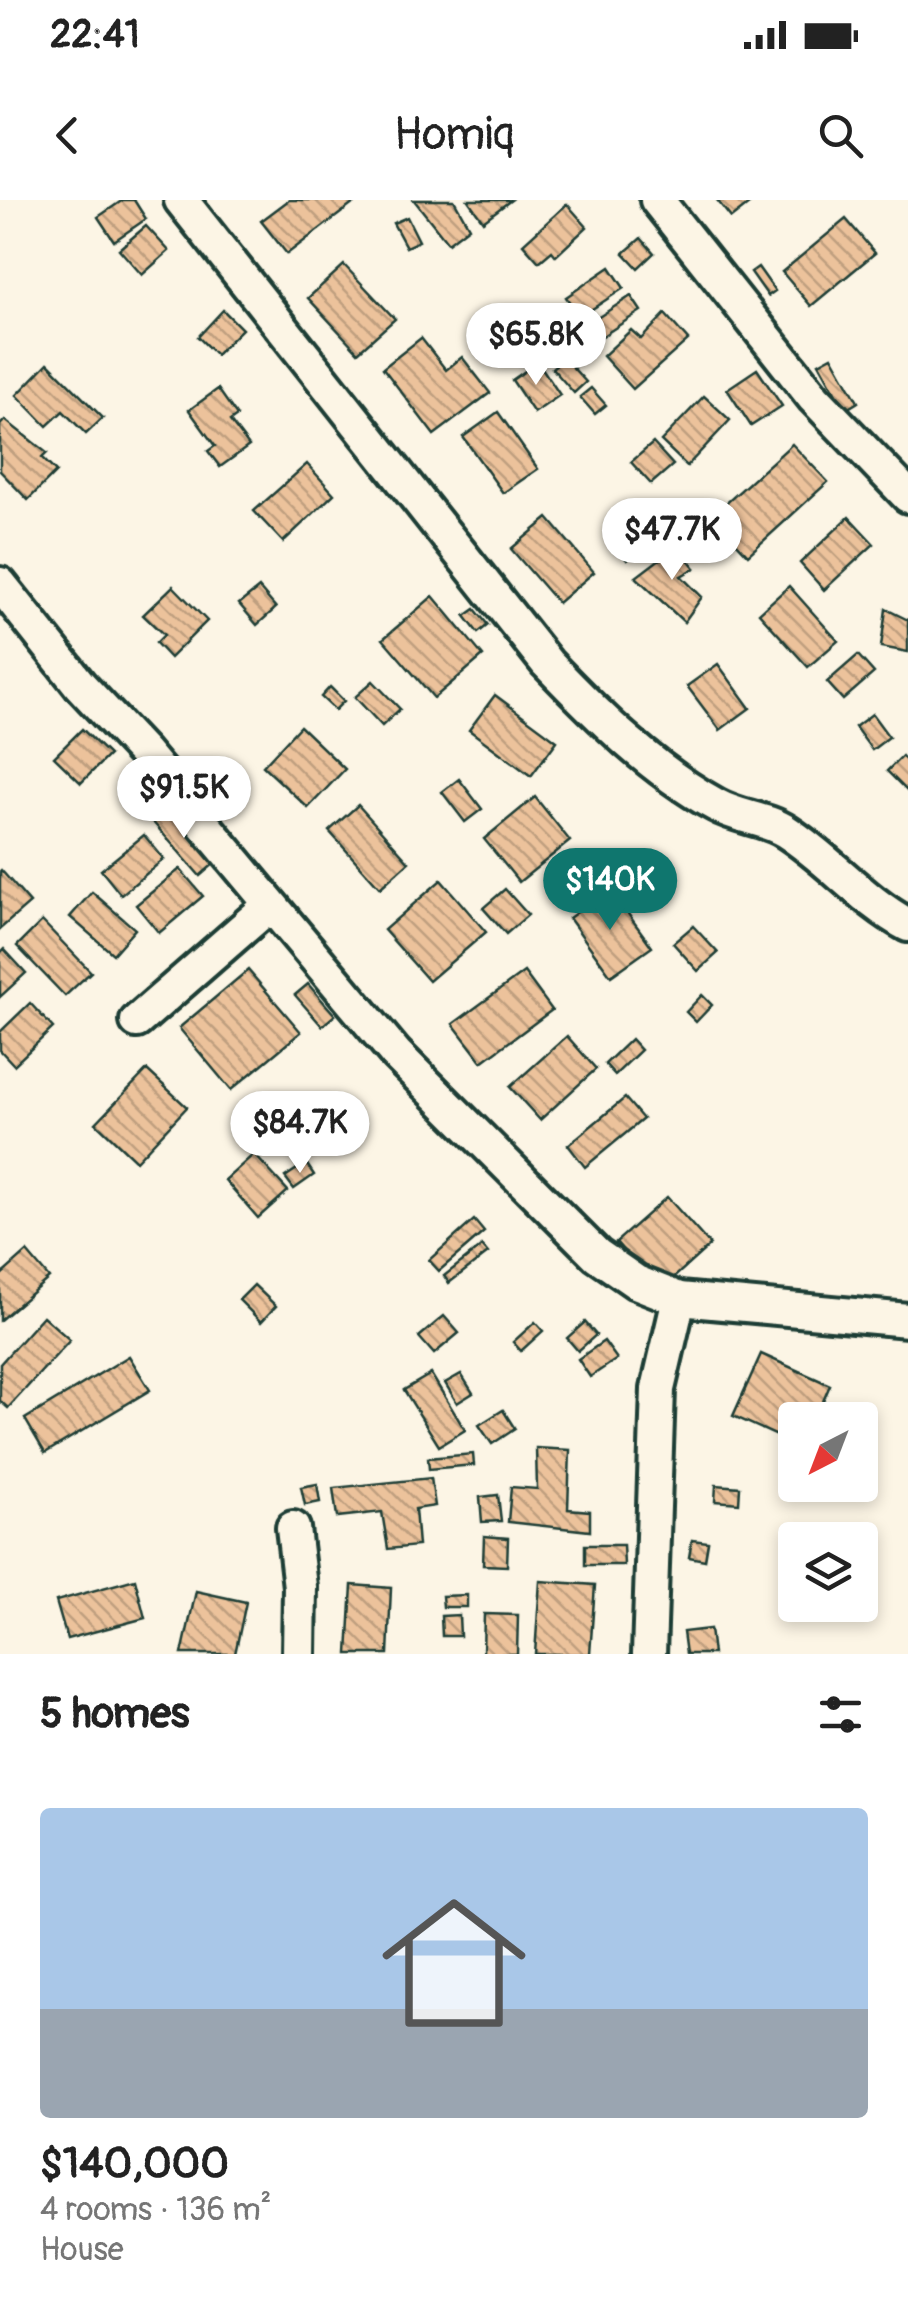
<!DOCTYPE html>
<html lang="en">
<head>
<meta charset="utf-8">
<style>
	body { margin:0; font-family:Pangolin,sans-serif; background:#f6f6f6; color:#222; height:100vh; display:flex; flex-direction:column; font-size:38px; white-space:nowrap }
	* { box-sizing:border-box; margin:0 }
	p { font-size:32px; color:#767676 }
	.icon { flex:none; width:55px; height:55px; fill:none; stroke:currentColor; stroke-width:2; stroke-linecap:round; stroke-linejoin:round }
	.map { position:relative; height:1454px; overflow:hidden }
	.sheet { display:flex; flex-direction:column; background:#fff; flex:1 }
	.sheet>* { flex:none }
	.needle { width:65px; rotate:222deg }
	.fabs { position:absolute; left:778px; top:1202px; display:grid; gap:20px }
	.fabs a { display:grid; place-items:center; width:100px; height:100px; border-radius:10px; background:#fff; box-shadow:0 5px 15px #0003; font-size:50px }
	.price { position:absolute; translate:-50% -85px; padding:0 22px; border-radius:35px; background:#fff; color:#222; font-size:32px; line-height:65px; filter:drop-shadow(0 2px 5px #0008) }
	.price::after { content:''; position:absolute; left:50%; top:60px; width:30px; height:22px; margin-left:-15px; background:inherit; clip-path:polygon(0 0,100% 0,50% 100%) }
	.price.active { background:#0f766e; color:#fff }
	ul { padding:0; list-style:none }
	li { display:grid; align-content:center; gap:20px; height:530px; padding:0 40px }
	li span { display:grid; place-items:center; height:310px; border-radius:10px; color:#555 }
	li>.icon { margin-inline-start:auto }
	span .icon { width:180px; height:180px; fill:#fffc; stroke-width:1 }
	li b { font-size:42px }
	h2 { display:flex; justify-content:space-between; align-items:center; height:120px; padding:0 40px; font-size:42px }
	.status { display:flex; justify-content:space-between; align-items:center; height:70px; padding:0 50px; background:#fff; direction:ltr }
	.status svg { height:28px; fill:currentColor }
	header { display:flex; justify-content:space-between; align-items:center; height:130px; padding:0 40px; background:#fff; font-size:45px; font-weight:600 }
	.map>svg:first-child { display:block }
</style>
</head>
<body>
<div class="status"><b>22:41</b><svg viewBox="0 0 49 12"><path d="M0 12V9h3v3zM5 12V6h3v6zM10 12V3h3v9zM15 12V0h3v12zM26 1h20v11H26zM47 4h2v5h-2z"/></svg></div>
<header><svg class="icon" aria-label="back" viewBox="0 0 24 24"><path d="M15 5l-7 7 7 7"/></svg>Homiq<svg class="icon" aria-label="search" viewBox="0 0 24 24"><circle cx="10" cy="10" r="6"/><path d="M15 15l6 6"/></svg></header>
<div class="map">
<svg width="908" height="1454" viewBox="0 0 908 1454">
	<defs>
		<pattern id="building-back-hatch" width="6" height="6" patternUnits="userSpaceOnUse" patternTransform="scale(2.5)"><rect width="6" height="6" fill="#ecc29b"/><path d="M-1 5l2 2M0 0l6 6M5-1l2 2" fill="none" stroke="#bf9f7f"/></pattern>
	</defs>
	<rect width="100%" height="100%" fill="#fcf5e5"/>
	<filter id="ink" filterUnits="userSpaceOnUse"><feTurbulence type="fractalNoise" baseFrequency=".01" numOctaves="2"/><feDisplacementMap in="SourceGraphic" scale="20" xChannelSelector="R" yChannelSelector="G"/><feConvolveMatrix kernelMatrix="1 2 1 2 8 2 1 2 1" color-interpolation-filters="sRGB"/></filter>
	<g filter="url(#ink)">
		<g fill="url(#building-back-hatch)" stroke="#1f3d34" stroke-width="2.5">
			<path d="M123,0H134L146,19L114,41L98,17Z"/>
			<path d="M289,0H358L287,54L261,21Z"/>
			<path d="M414,0H454L469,27L448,43Z"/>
			<path d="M468,0H511L483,21Z"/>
			<path d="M717,0H754L731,18Z"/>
			<path d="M567,4L587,27L556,56L552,51L539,62L523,44Z"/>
			<path d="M407,17L419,41L406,47L393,23Z"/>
			<path d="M846,19L875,53L811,106L782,72Z"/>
			<path d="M146,26L169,51L142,75L119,49Z"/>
			<path d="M641,38L654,53L638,68L624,53Z"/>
			<path d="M344,65L395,119L358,152L308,98Z"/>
			<path d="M610,67L624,88L580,117L566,97Z"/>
			<path d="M758,67L775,91L768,96L751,72Z"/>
			<path d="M631,96L641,111L581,150L571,135Z"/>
			<path d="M223,110L242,129L216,155L198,137Z"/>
			<path d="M665,114L688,140L633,189L603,156L631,130L641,139Z"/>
			<path d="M421,138L446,170L462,157L490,193L434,235L383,168Z"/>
			<path d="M832,156L858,202L845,210L819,163Z"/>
			<path d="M564,158L586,182L574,193L552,168Z"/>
			<path d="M538,162L560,195L534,213L512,180Z"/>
			<path d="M48,163L103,218L86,234L63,211L47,226L17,195Z"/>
			<path d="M757,169L782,206L751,226L727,189Z"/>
			<path d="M591,188L606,205L595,214L580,197Z"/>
			<path d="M218,189L237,216L230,221L249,246L220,267L208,251L215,246L189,210Z"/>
			<path d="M704,196L730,220L687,266L661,241Z"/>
			<path d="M498,212L538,269L503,293L463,237Z"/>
			<path d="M5,220L47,253L42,258L56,272L28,300L0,271V225Z"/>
			<path d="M653,243L673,265L651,284L631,262Z"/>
			<path d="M792,244L828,282L748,355L712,316Z"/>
			<path d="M307,264L334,294L283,342L254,311Z"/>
			<path d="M849,317L874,344L824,390L800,363Z"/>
			<path d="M548,318L594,372L558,403L511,349Z"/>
			<path d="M658,318L666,330L627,360L618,348Z"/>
			<path d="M677,346L695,368L681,376L702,397L684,422L636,377Z"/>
			<path d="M173,386L207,421L170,458L156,443L164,435L143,415Z"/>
			<path d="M789,386L838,441L808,467L759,413Z"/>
			<path d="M259,388L276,408L257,425L239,404Z"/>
			<path d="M433,396L483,456L434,498L383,439Z"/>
			<path d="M475,409L488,425L478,433L465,416Z"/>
			<path d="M886,409L908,420V452L881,447Z"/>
			<path d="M858,455L874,473L843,500L827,482Z"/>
			<path d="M718,464L750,508L720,530L687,486Z"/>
			<path d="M373,481L400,509L382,526L355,497Z"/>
			<path d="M330,487L344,501L335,510L321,497Z"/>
			<path d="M495,495L557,541L531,576L469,530Z"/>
			<path d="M872,514L889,537L872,550L855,527Z"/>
			<path d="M300,526L345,569L308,608L263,566Z"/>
			<path d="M82,529L109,555L81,583L54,557Z"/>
			<path d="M902,556L908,563V592L887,571Z"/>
			<path d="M459,579L482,609L465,622L442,592Z"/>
			<path d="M535,597L570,641L519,682L484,639Z"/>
			<path d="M358,605L409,662L380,688L329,631Z"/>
			<path d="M168,606L216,662L200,676L151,620Z"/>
			<path d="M144,635L164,659L121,695L101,670Z"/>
			<path d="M180,669L203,696L159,733L136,705Z"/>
			<path d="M1,670L30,703L0,729V671Z"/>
			<path d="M441,680L486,732L429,781L384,730Z"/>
			<path d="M505,689L528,715L506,734L483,708Z"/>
			<path d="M610,689L652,747L611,776L569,718Z"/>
			<path d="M92,692L135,729L113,754L70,717Z"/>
			<path d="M42,721L91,772L65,796L17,746Z"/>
			<path d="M693,726L718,753L698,771L673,743Z"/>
			<path d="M4,749L26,773L0,797V753Z"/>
			<path d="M248,770L301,832L231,890L179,828Z"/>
			<path d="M524,772L552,810L482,862L453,824Z"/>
			<path d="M308,784L335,815L322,826L295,795Z"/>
			<path d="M702,795L712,805L696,822L686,812Z"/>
			<path d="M30,803L53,828L14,865L0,850V832Z"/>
			<path d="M567,836L596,869L540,920L510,887Z"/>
			<path d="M631,839L641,850L615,875L605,864Z"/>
			<path d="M147,870L187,907L136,961L96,923Z"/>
			<path d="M625,898L643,919L585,967L568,945Z"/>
			<path d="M256,903L277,921L258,942L238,924Z"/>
			<path d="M254,954L288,991L258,1018L225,980Z"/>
			<path d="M306,963L314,975L294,989L285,977Z"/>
			<path d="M667,997L710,1045L659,1091L616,1042Z"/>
			<path d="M474,1020L484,1032L439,1071L429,1060Z"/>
			<path d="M482,1046L488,1053L449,1083L444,1076Z"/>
			<path d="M27,1052L49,1078L0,1120V1076Z"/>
			<path d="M254,1085L276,1106L261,1122L239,1100Z"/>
			<path d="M43,1116L70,1140L8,1208L0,1201V1164Z"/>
			<path d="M444,1116L459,1133L434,1154L419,1137Z"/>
			<path d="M535,1122L543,1131L521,1151L513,1142Z"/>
			<path d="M585,1122L596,1135L578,1151L567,1138Z"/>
			<path d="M604,1141L617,1159L590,1177L578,1159Z"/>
			<path d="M761,1154L830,1185L815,1220H795V1244L733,1216Z"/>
			<path d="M129,1156L150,1190L45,1253L25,1219Z"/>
			<path d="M431,1174L465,1230L439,1246L404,1190Z"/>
			<path d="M461,1174L473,1193L457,1203L445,1183Z"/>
			<path d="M503,1210L515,1229L492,1244L479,1225Z"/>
			<path d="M536,1248L570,1250L568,1309L590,1311V1331L508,1322L511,1287L537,1289Z"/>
			<path d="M473,1254L474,1265L429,1269L428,1258Z"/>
			<path d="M431,1278L435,1306L415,1309L418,1346L388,1349L382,1312L337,1317L333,1288Z"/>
			<path d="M317,1284L320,1302L305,1305L301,1287Z"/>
			<path d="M716,1285L740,1287L739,1303L715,1301Z"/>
			<path d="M498,1295L501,1321L482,1322L480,1297Z"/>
			<path d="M484,1336L508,1338L507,1366L483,1365Z"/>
			<path d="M692,1340L708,1342L705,1360L689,1357Z"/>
			<path d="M585,1345H623L624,1365H585Z"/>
			<path d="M135,1379L145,1418L67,1439L56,1401Z"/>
			<path d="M540,1381L595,1385L590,1454H535Z"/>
			<path d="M352,1385L391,1388L388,1454H348Z"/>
			<path d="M196,1391L246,1402L235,1454H182Z"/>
			<path d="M467,1395V1407H443L442,1396Z"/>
			<path d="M484,1414L518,1415L517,1454H483Z"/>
			<path d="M459,1415L460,1436H442L441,1416Z"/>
			<path d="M710,1429L713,1454H686L683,1432Z"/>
		</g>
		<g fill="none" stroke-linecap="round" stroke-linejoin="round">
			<defs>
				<g id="minor">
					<path d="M181,0L547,463C597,515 652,570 716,605C739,618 766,618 787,632C830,660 863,701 908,725"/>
					<path d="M657,0L814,198L908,296"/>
					<path d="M0,384L80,485L144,553L396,854L597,1055L636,1082L679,1099L908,1120"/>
					<path d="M137,821L270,705"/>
					<path d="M293,1328L300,1387L299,1454"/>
					<path d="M649,1454L658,1189L679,1099"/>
				</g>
			</defs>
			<use href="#minor" stroke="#1f3d34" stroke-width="40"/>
			<use href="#minor" stroke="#fcf5e5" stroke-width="32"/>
		</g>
	</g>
</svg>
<div class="fabs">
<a><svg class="needle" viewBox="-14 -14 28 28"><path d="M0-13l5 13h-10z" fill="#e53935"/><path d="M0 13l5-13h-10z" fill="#767676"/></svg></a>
<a><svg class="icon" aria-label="layers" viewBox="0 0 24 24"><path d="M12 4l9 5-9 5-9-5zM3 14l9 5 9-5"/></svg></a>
</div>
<b class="price" style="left:536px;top:188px">$65.8K</b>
<b class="price" style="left:672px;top:383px">$47.7K</b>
<b class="price" style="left:184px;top:641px">$91.5K</b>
<b class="price active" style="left:610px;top:733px">$140K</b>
<b class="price" style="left:300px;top:976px">$84.7K</b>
</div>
<section class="sheet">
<h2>5 homes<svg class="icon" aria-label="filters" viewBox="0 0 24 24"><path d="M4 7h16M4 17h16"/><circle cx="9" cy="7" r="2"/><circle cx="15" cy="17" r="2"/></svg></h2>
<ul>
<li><span style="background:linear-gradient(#a9c7e8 65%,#9aa5b1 0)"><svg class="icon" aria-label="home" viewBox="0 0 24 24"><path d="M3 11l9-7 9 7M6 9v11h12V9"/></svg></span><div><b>$140,000</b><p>4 rooms · 136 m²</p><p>House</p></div></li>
</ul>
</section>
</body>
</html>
